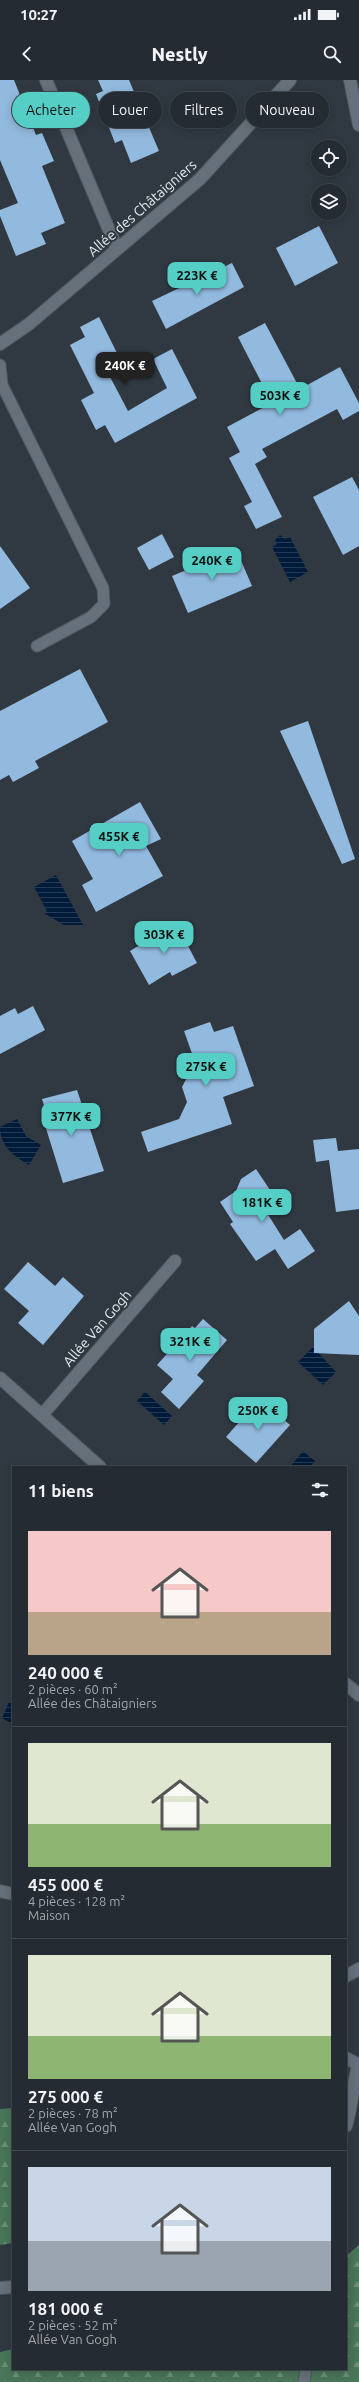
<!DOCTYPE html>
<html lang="fr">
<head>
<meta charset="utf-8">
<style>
	body { margin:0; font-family:Ubuntu,sans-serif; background:#30373e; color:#f1f3f6; height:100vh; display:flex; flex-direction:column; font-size:15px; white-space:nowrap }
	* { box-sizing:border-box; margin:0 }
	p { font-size:13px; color:#a3a7ac }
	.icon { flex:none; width:22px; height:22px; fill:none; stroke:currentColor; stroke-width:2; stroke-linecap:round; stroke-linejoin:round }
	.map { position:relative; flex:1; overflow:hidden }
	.sheet { position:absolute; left:12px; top:1386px; width:335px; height:904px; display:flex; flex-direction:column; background:#242b32; border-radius:0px; box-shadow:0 2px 10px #0003,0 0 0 1px #41474d }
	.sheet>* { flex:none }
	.top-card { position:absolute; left:12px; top:12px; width:335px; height:36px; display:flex; gap:8px }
	.tools { position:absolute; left:311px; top:60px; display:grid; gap:8px }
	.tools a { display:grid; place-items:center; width:36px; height:36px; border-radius:50%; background:#242b32; box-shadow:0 2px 10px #0003,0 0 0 1px #41474d; font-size:20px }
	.price { position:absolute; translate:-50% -34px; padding:0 9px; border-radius:8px; background:#55cec5; color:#111; font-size:13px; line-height:26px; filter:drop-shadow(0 1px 2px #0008) }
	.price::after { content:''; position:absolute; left:50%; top:24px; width:12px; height:9px; margin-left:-6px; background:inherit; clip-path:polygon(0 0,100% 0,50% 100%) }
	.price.current { background:#222; color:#fff }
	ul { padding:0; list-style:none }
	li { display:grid; align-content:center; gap:8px; height:212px; padding:0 16px }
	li+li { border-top:1px solid #41474d }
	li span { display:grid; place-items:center; height:124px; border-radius:0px; color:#555 }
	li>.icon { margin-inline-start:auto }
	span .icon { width:72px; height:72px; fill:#fffc; stroke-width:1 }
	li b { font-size:17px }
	h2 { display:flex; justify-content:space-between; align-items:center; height:48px; padding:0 16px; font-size:17px }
	.pill { padding:0 14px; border-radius:18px; background:#242b32; box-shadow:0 2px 10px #0003,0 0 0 1px #41474d; font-size:14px; line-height:36px }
	.pill.current { background:#55cec5; color:#111 }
	.status { display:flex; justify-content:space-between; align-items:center; height:28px; padding:0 20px; background:#242b32; direction:ltr }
	.status svg { height:11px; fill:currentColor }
	header { display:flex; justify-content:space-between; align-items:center; height:52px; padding:0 16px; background:#242b32; font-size:18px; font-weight:800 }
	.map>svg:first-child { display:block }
</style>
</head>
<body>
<div class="status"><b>10:27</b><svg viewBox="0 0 49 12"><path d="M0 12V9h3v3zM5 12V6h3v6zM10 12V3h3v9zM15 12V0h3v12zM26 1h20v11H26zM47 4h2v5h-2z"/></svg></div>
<header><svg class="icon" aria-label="back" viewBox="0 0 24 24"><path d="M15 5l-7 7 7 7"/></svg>Nestly<svg class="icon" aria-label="search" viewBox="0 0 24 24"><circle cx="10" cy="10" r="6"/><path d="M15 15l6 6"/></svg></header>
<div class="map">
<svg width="359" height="2302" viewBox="0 0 359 2302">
	<defs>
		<pattern id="forest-firs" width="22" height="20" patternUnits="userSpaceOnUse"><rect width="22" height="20" fill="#497558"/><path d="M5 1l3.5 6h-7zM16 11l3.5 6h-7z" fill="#6c8f78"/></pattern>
		<pattern id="water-rules" width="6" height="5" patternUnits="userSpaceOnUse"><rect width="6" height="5" fill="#001b39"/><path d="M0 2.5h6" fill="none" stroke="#253c56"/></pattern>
	</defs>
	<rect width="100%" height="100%" fill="#303942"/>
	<g fill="url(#forest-firs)">
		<path d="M13,2028V2163L0,2165V2029Z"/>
		<path d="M359,2165V2302H0V2272L13,2269V2289H346V2176Z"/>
	</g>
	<g fill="url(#water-rules)">
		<path d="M280,455L285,459L290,457L308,492L290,502L272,467L277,464L275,460Z"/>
		<path d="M56,795L83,845H64L44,833L47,831L34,807Z"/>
		<path d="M17,1039L26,1056L41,1065L29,1085C14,1076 0,1067 0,1047Z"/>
		<path d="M313,1267L336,1292L323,1305L298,1282Z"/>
		<path d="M145,1312L172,1336L164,1345L137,1321Z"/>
		<path d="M303,1371L315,1381L310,1387H290Z"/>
		<path d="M9,1622L13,1624V1644L2,1638Z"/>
	</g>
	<g fill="#92b9de">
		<path d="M0,0H14L36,55L42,53L54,81L42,86L65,143L41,153L46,164L16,176L0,136V130L18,123L0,80Z"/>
		<path d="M98,0H129L159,71L131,83L122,60L115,63L96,14L103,11Z"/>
		<path d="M319,146L338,183L295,206L276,168Z"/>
		<path d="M232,183L244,207L166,249L152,221Z"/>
		<path d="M99,237L123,285L108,293L128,331L167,308L153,279L172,269L197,318L115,363L105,345L96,350L81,320L94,313L70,265L85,257L80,247Z"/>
		<path d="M265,243L300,309L340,287L359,323V331L343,340L337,329L262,369L267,377L255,384L282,437L256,449L244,426L252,422L229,378L240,372L227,347L272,323L238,257Z"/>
		<path d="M352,397L359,410V466L343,475L313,417Z"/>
		<path d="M162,454L174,477L149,490L137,468Z"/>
		<path d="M0,466L30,508L0,529Z"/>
		<path d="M236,469L252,506L188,533L172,496Z"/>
		<path d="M80,589L108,642L35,681L39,688L13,702L9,695L0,700V631Z"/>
		<path d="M308,641L355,779L342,784L280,651Z"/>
		<path d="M140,722L161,759L146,766L163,796L96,832L82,805L93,799L72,761Z"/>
		<path d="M176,843L197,883L172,896L170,892L149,905L130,871Z"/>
		<path d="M33,926L45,950L0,974V936L15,928L18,934Z"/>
		<path d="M210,942L214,952L233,946L254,1006L223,1017L232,1044L148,1072L141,1052L179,1039L187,1022L182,1007L195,982L184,951Z"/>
		<path d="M77,1010L104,1091L63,1103L45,1045L50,1044L42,1019Z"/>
		<path d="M336,1058L338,1071L359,1069V1129L336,1132L329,1080L316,1082L313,1060Z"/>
		<path d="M256,1089L270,1110L267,1133L284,1160L300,1149L315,1171L288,1189L275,1169L256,1181L230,1144L233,1142L220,1122L236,1111L241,1099Z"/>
		<path d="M28,1182L55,1206L63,1197L84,1216L43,1265L18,1243L29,1231L4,1209Z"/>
		<path d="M349,1221L359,1236V1275L314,1273V1249Z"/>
		<path d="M203,1239L227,1260L197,1295L204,1301L179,1329L161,1312L173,1299L157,1285L192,1246L195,1248Z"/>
		<path d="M260,1318L290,1345L256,1383L226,1357Z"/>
	</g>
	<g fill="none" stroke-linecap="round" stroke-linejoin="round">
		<defs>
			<g id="lane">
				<path d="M0,285L2,305L103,508L104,524L91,537L37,566"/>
				<path d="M304,2302L306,2289"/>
			</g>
			<g id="street">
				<path d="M46,0L117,169"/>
				<path d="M0,264L29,244L200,99L290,0"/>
				<path d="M0,1298L100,1387"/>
				<path d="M42,1335L175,1181"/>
				<path d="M346,1604L359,1615"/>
				<path d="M0,1811L13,1814"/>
			</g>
			<g id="secondary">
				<path d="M350,0L359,45"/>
				<path d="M346,1896L359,1889"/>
				<path d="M346,1978L359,1985"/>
				<path d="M346,2046C352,2025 353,2005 358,1985"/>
				<path d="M0,2208L13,2207"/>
			</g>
		</defs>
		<use href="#lane" stroke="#50585f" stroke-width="13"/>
		<use href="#street" stroke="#50585f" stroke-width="14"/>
		<use href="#secondary" stroke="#50585f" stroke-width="14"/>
		<use href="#lane" stroke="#65707a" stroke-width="11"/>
		<use href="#street" stroke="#65707a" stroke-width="12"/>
		<use href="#secondary" stroke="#65707a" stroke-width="12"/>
	</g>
	<g text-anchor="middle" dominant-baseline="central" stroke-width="4" stroke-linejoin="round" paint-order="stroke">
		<g font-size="14" fill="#e3e9ee" stroke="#303942">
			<text transform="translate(142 128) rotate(-41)">Allée des Châtaigniers</text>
			<text transform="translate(97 1248) rotate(-49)">Allée Van Gogh</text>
		</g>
	</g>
</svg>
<div class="tools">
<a><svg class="icon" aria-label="locate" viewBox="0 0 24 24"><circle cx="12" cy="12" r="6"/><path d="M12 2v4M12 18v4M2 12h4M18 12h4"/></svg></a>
<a><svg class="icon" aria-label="layers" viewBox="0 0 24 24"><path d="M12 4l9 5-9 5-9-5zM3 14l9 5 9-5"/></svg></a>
</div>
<b class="price" style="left:197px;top:216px">223K €</b>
<b class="price current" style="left:125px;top:306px">240K €</b>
<b class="price" style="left:280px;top:336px">503K €</b>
<b class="price" style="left:212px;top:501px">240K €</b>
<b class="price" style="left:119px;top:777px">455K €</b>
<b class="price" style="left:164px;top:875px">303K €</b>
<b class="price" style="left:206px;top:1007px">275K €</b>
<b class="price" style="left:71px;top:1057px">377K €</b>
<b class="price" style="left:262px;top:1143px">181K €</b>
<b class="price" style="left:190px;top:1282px">321K €</b>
<b class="price" style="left:258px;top:1351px">250K €</b>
<div class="top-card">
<a class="pill current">Acheter</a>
<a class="pill">Louer</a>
<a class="pill">Filtres</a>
<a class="pill">Nouveau</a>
</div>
<section class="sheet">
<h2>11 biens<svg class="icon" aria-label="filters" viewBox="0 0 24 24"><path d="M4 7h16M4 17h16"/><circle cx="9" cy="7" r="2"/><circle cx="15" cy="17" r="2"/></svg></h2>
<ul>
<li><span style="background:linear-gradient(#f6c9c9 65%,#b9a48a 0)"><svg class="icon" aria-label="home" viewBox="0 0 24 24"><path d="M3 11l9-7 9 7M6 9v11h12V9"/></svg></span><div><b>240 000 €</b><p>2 pièces · 60 m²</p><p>Allée des Châtaigniers</p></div></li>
<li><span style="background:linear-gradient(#dfe7d0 65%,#8fb573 0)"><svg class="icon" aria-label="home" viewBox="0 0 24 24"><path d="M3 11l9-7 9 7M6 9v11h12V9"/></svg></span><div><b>455 000 €</b><p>4 pièces · 128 m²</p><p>Maison</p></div></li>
<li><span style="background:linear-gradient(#dfe7d0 65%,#8fb573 0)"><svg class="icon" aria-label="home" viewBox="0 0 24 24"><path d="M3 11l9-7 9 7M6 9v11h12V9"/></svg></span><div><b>275 000 €</b><p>2 pièces · 78 m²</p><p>Allée Van Gogh</p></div></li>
<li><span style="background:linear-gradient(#c9d6e8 60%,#9aa5b1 0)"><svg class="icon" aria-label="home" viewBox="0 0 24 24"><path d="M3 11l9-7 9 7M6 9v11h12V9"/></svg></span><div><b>181 000 €</b><p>2 pièces · 52 m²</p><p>Allée Van Gogh</p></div></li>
</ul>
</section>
</div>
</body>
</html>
